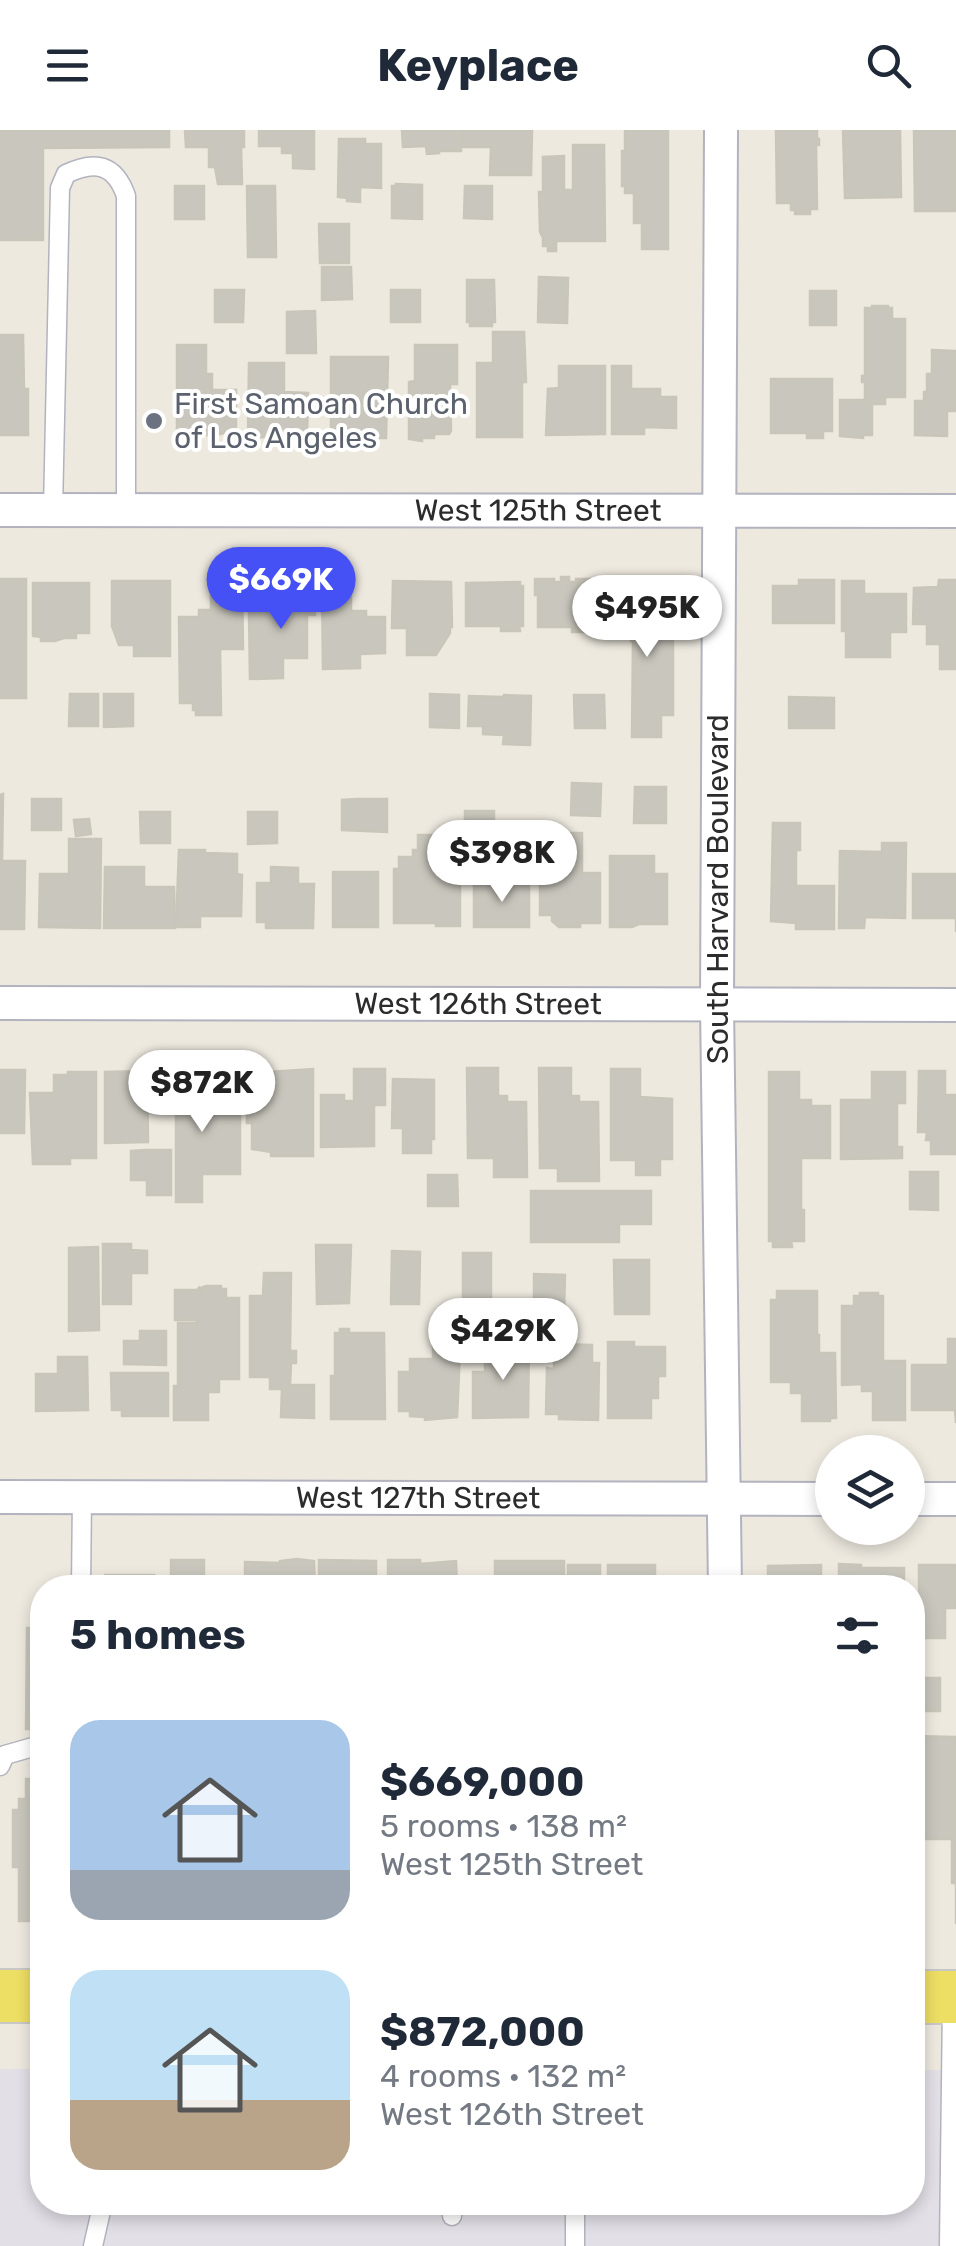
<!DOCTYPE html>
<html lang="en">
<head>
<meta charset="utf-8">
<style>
	body { margin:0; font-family:Rubik,sans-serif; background:#f6f6f7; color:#1f2937; height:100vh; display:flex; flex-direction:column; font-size:38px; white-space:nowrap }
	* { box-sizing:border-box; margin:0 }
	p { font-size:32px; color:#747a83 }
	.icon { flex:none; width:55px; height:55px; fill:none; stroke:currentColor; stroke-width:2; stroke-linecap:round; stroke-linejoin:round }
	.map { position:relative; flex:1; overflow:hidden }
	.sheet { position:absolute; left:30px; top:1445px; width:895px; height:640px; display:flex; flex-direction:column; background:#fff; border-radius:40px; box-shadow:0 5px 15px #0003 }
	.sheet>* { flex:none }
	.buttons { position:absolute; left:815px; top:1305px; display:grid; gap:20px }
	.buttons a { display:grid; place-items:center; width:110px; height:110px; border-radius:50%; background:#fff; box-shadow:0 5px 15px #0003; font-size:50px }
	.price { position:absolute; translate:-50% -85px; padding:0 22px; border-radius:35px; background:#fff; color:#222; font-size:32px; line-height:65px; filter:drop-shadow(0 2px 5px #0008) }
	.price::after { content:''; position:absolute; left:50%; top:60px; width:30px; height:22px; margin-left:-15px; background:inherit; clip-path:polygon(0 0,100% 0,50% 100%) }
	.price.on { background:#4550f5; color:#fff }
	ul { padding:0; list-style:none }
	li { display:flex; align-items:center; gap:30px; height:250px; padding:0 40px }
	li span { display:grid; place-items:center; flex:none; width:280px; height:200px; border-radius:30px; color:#555 }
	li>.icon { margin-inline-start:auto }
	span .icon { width:120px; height:120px; fill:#fffc; stroke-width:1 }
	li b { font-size:42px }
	h2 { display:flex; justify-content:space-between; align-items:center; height:120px; padding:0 40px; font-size:42px }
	header { display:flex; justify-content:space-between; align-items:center; height:130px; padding:0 40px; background:#fff; font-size:45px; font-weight:700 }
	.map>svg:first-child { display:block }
</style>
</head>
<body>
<header><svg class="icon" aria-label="menu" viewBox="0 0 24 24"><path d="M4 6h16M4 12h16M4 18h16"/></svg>Keyplace<svg class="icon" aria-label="search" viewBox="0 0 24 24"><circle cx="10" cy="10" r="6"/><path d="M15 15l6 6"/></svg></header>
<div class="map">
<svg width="956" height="2116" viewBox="0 0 956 2116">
	<rect width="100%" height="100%" fill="#ede9df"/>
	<path fill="#e2dfe6" d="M0,1939H42V2072H912L913,1940H956V2116H0Z"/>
	<g fill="#c9c7bd" stroke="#c9c5b9" stroke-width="2.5">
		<path d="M0,0H169V17L43,18V110H0Z"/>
		<path d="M185,0H244V17H241L242,54H218L215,37H209V17H186Z"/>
		<path d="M259,0H314V39L293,38V23H282V16H259Z"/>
		<path d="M402,0H461V21H439V23L427,24L426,16L403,17Z"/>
		<path d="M462,0H532L531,45H490L491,17H462Z"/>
		<path d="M625,0H668V119H642V93H634V63H625V56H622V21H625Z"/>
		<path d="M776,0H817V9H819V15H816L817,79H810V84H795V80H791V73H777Z"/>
		<path d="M843,0H900L901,67L845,68Z"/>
		<path d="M914,0H956V81H915Z"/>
		<path d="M339,9H365V14H381V58L360,57V72L347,71V68L338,67Z"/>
		<path d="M573,15H604L605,111H556V121H548V116H543V108L540,102L539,62H543V27L564,26V60H573Z"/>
		<path d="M396,54L422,55V89L392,88V56H396Z"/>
		<rect x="175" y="56" width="29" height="33"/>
		<path d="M247,56H275L276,127H248Z"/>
		<path d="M465,56H492V89L464,88Z"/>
		<path d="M319,94H349V133H320Z"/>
		<path d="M322,137H351L352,169L322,170Z"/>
		<path d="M539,147L568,148L567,193L538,192Z"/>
		<path d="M467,150H494L495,192H492V196H470V192H467Z"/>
		<path d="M215,160H244L243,192H215Z"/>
		<rect x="391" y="160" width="29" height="32"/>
		<rect x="810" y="161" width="26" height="34"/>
		<path d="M872,176H888V178H892V189H905V267H885V274H872V305H863V308L840,306V270H865V252H862V246H865V178H872Z"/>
		<path d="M315,181L316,223H287V182Z"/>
		<path d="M493,202H524L526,252H522V307H477V233H493Z"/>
		<path d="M0,205H23L24,259H28V305H0Z"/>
		<path d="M177,215H206V244H212V260H236V299H225V303L215,305H177Z"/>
		<path d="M415,215H457V254H450L451,301L449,304H434V308H422V311L409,309V279H406V270H409V252L415,251Z"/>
		<path d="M932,220L956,221V281H947V306L915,305V271H924V262H927V244H932Z"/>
		<path d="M331,227H388L386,308H339V302H331Z"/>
		<path d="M249,233H284V262L308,263L307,308L248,307Z"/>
		<path d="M559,236H605V304L546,305L548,259L559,258Z"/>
		<path d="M612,236H631V259H660V267H676V298L644,297V304H612Z"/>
		<path d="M771,249H832V301H823V308H807V303H771Z"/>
		<path d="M561,447H569V452H576V449H598V468H595V496H593V502H572V497H538V465H535V449H554V452H561Z"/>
		<rect x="0" y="449" width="26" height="119"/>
		<path d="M799,450H834V493H773V456H799Z"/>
		<path d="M939,450H956V539H940V514H927V494H913L914,458L938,457Z"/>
		<path d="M112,451H170V526H134V515H119L112,496Z"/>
		<path d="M393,451L451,452L452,497H450V503L436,525H407V498H392Z"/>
		<path d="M842,451H864V464H906V502H890V527H846V501H842Z"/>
		<path d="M520,452V456H523V496H519L520,501H501V496H466V453Z"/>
		<path d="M33,453H89V503H76V508H64L55,511H41V507L33,506Z"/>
		<path d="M211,453H242L243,519H220L221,585H196V580H193V573H180L179,487H199V480H211Z"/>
		<path d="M351,453V481H366V487H385V523L360,524V538L323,539L322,454Z"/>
		<path d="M609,453H642V484H654V490H673V585H661V607H632L633,511H631V505H633V488H610Z"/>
		<path d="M282,454H315V485H307V528H283V548L250,549L249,482L282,481Z"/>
		<path d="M70,564H98V596H69Z"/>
		<path d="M104,564H133V596L104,597Z"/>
		<path d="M430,564L459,565V598L430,597Z"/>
		<path d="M504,565L531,566L530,615L503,614L504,605L483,604V596H468L469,566L503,567Z"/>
		<path d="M574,565H604L605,598H575Z"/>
		<path d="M789,567L834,568V598H789Z"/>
		<path d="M572,653L601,654L600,686L571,685Z"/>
		<path d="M635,657H666V693H634Z"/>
		<path d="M3,664L2,731H25L24,799H0V665Z"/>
		<rect x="32" y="669" width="29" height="31"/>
		<path d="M357,669H387V702L342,700V670Z"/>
		<rect x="465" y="681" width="29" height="32"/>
		<path d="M140,682H170V713H141Z"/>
		<path d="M248,682H277V713L248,714Z"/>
		<path d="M89,689L91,704L76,706L74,690Z"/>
		<path d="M773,693H800V720H796V756H834V799H796V793L771,791Z"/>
		<path d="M558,703H582V743H600V793H580V797H559L552,791V785H540V722H558Z"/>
		<path d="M418,705H438V721H443V736H460V796H436V793H394V739H399V727H413V720H418Z"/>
		<path d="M69,709H101L100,798L39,797L40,744H69Z"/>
		<path d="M882,713H906L905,788L865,787L864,798H839L840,721L882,722Z"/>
		<path d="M179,720H205V723L237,724V744L242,745L241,786H200V797H176Z"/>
		<path d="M610,726H654V744H667V794H639L632,797H610Z"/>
		<path d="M105,737H144V757H174L175,798H104Z"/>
		<path d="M271,737L298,738V754H314L313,798H266V792H257V753H271Z"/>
		<rect x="333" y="742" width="45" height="55"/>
		<path d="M913,744H956V802V788H913Z"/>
		<rect x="474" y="753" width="55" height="44"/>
		<path d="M176,938H211V980H240V1044H202V1072H176Z"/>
		<path d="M467,938H498V966H507V972H526L527,1047H494V1028H468Z"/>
		<path d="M539,938H571V966H579V972H598L599,1051H558V1038H540Z"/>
		<path d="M313,939V1026H271V1022L252,1019V993H247V960H270L269,942Z"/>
		<path d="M354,939H385V975H374V1016L321,1017V965H344V971H354Z"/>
		<path d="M611,939H640V967L672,969V1029H660V1045H636V1030H611Z"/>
		<path d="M0,940H25L24,1003H0Z"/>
		<path d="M147,941L148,1012L105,1013V942Z"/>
		<path d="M919,941H945V965H956V1024H931V1010H926L927,1002H918Z"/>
		<path d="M68,942H96V1028H70V1034H33L30,963H54V945H68Z"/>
		<path d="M769,942H799V970H811V976H830V1028H801V1080H804V1111H791L792,1117H773V1111H769Z"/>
		<path d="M872,942H905V973H897V1017H902V1028L841,1029V970H872Z"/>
		<path d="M393,949L434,950V1009H431V1023H403V998H392Z"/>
		<path d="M146,1020H171V1065H147V1050H131V1021Z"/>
		<path d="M910,1042H938V1080L910,1079Z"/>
		<path d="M428,1045H457L458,1076H428Z"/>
		<path d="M531,1061H651V1094H619V1112H531Z"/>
		<path d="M103,1114H131V1120L147,1121V1143H131V1174H103Z"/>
		<path d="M316,1115H351L349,1173L317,1174Z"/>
		<path d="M98,1117L99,1200L69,1201V1118Z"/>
		<path d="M392,1121L420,1122L419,1174H391Z"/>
		<rect x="463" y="1123" width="28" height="79"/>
		<path d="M614,1130H649V1184H615Z"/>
		<path d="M264,1143H291L290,1221H296V1233H291L290,1255H314V1288L281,1287L282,1259H270V1247H250V1166H263Z"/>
		<path d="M534,1144L565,1145L564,1179L534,1178Z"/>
		<path d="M206,1156H221V1159H226V1168H239V1249H219V1262H208V1290H174V1256H178V1193H197V1190H175V1160H197L199,1158L200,1162H203L201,1158Z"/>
		<path d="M777,1161H817V1205H819V1223H835L836,1288H830V1291H802V1263H791V1252H771V1170H777Z"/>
		<path d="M860,1163H878V1166H883V1231H905V1290H873V1261H862V1254L842,1255V1176H854V1166H860Z"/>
		<path d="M340,1199H349V1203H384L385,1289H331V1246H335V1203H340Z"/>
		<path d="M441,1199H461L457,1287L425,1290V1287L410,1286V1281H399V1242H410V1229H433V1214H441Z"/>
		<path d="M140,1201H166V1235L124,1234V1211H140Z"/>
		<path d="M512,1207L529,1208L528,1287L473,1288V1242H485V1221L512,1222Z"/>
		<path d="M948,1209H956V1293L955,1280H912V1235H948Z"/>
		<path d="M608,1212H634V1217H665V1246H658V1268H651V1288H608Z"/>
		<path d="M554,1214L592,1215V1233H599L598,1290L559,1289V1284H546L547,1238L554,1239Z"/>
		<path d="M58,1227H87L88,1280L36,1281V1244H58Z"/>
		<path d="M111,1243H168V1286H122V1280H112Z"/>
		<path d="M297,1429L314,1431L315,1458L245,1457V1432L280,1433V1431Z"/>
		<rect x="171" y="1430" width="33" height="28"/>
		<path d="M319,1430L376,1431V1458H319Z"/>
		<path d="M388,1430H420V1434L456,1431L457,1458H388Z"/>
		<path d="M495,1431H564V1446H568V1435H600V1458H495Z"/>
		<path d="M839,1434L861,1435V1438H904V1458H839Z"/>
		<path d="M608,1435H655V1453H670V1458H608Z"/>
		<path d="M821,1435V1449H824L825,1458H768V1436Z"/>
		<path d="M919,1435H956V1478H945V1508H919Z"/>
		<rect x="105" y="1445" width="49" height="13"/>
		<path d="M27,1498H42V1606H31V1599H26Z"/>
		<rect x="912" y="1548" width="28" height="33"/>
		<path d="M912,1606L956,1607V1794V1753H952V1709H921V1685H912Z"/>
		<path d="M26,1649H42V1791H19V1737H13V1680H19V1669H26Z"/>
	</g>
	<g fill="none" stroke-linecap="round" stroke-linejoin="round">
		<defs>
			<g id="service">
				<path d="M53,380L60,58L66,44C95,30 115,34 126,66V380"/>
				<path d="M81,1458L82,1367"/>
				<path d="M0,1636L5,1625L33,1617L42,1618"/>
				<path d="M452,2072V2086"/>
				<path d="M93,2116L103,2072"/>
				<path d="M575,2116V2072"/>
				<path d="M949,2116L952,1873"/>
			</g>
			<g id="minor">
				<path d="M721,0L717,875L725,1458"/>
				<path id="s1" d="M0,380L956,381"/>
				<path id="s2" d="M0,873L956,875"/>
				<path id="s3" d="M0,1367L832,1369"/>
				<path d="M908,1369H956"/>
			</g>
			<g id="primary">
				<path d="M0,1866H42"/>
				<path d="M912,1867H956"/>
			</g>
		</defs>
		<use href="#service" stroke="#b2b3bf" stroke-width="21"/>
		<use href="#minor" stroke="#b2b3bf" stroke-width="36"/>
		<use href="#primary" stroke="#c8c8c8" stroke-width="56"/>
		<use href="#service" stroke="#fff" stroke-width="18"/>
		<use href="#minor" stroke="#fff" stroke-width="32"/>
		<use href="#primary" stroke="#edde64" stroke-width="52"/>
	</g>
	<circle fill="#6b7280" stroke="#fff" stroke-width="4" cx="154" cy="291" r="10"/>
	<g text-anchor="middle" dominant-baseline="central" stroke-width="8" stroke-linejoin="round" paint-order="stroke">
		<g font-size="30" fill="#5b616d" stroke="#fff" text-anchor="start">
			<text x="174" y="274">First Samoan Church<tspan x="174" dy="34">of Los Angeles</tspan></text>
		</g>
		<g font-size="30" fill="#2c2c2c" stroke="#fff">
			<text stroke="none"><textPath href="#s1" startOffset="538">West 125th Street</textPath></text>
			<text transform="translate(718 759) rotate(-90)">South Harvard Boulevard</text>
			<text stroke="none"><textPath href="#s2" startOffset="478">West 126th Street</textPath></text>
			<text stroke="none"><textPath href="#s3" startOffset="418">West 127th Street</textPath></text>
		</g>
	</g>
</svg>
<div class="buttons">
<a><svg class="icon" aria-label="layers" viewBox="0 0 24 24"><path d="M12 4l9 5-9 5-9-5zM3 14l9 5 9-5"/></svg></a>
</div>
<b class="price on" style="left:281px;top:502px">$669K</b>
<b class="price" style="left:647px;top:530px">$495K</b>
<b class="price" style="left:502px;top:775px">$398K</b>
<b class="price" style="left:202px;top:1005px">$872K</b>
<b class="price" style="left:503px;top:1253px">$429K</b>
<section class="sheet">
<h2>5 homes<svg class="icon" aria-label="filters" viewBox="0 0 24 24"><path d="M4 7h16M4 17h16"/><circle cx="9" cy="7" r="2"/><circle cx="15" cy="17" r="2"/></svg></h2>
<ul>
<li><span style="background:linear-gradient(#a9c7e8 75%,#9aa5b1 0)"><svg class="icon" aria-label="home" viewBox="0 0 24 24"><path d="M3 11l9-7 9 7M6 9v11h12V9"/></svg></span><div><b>$669,000</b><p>5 rooms · 138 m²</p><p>West 125th Street</p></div></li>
<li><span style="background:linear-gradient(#bfe0f5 65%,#b9a48a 0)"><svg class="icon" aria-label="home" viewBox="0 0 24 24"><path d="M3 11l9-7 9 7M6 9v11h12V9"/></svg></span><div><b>$872,000</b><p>4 rooms · 132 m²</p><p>West 126th Street</p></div></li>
</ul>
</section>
</div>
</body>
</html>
